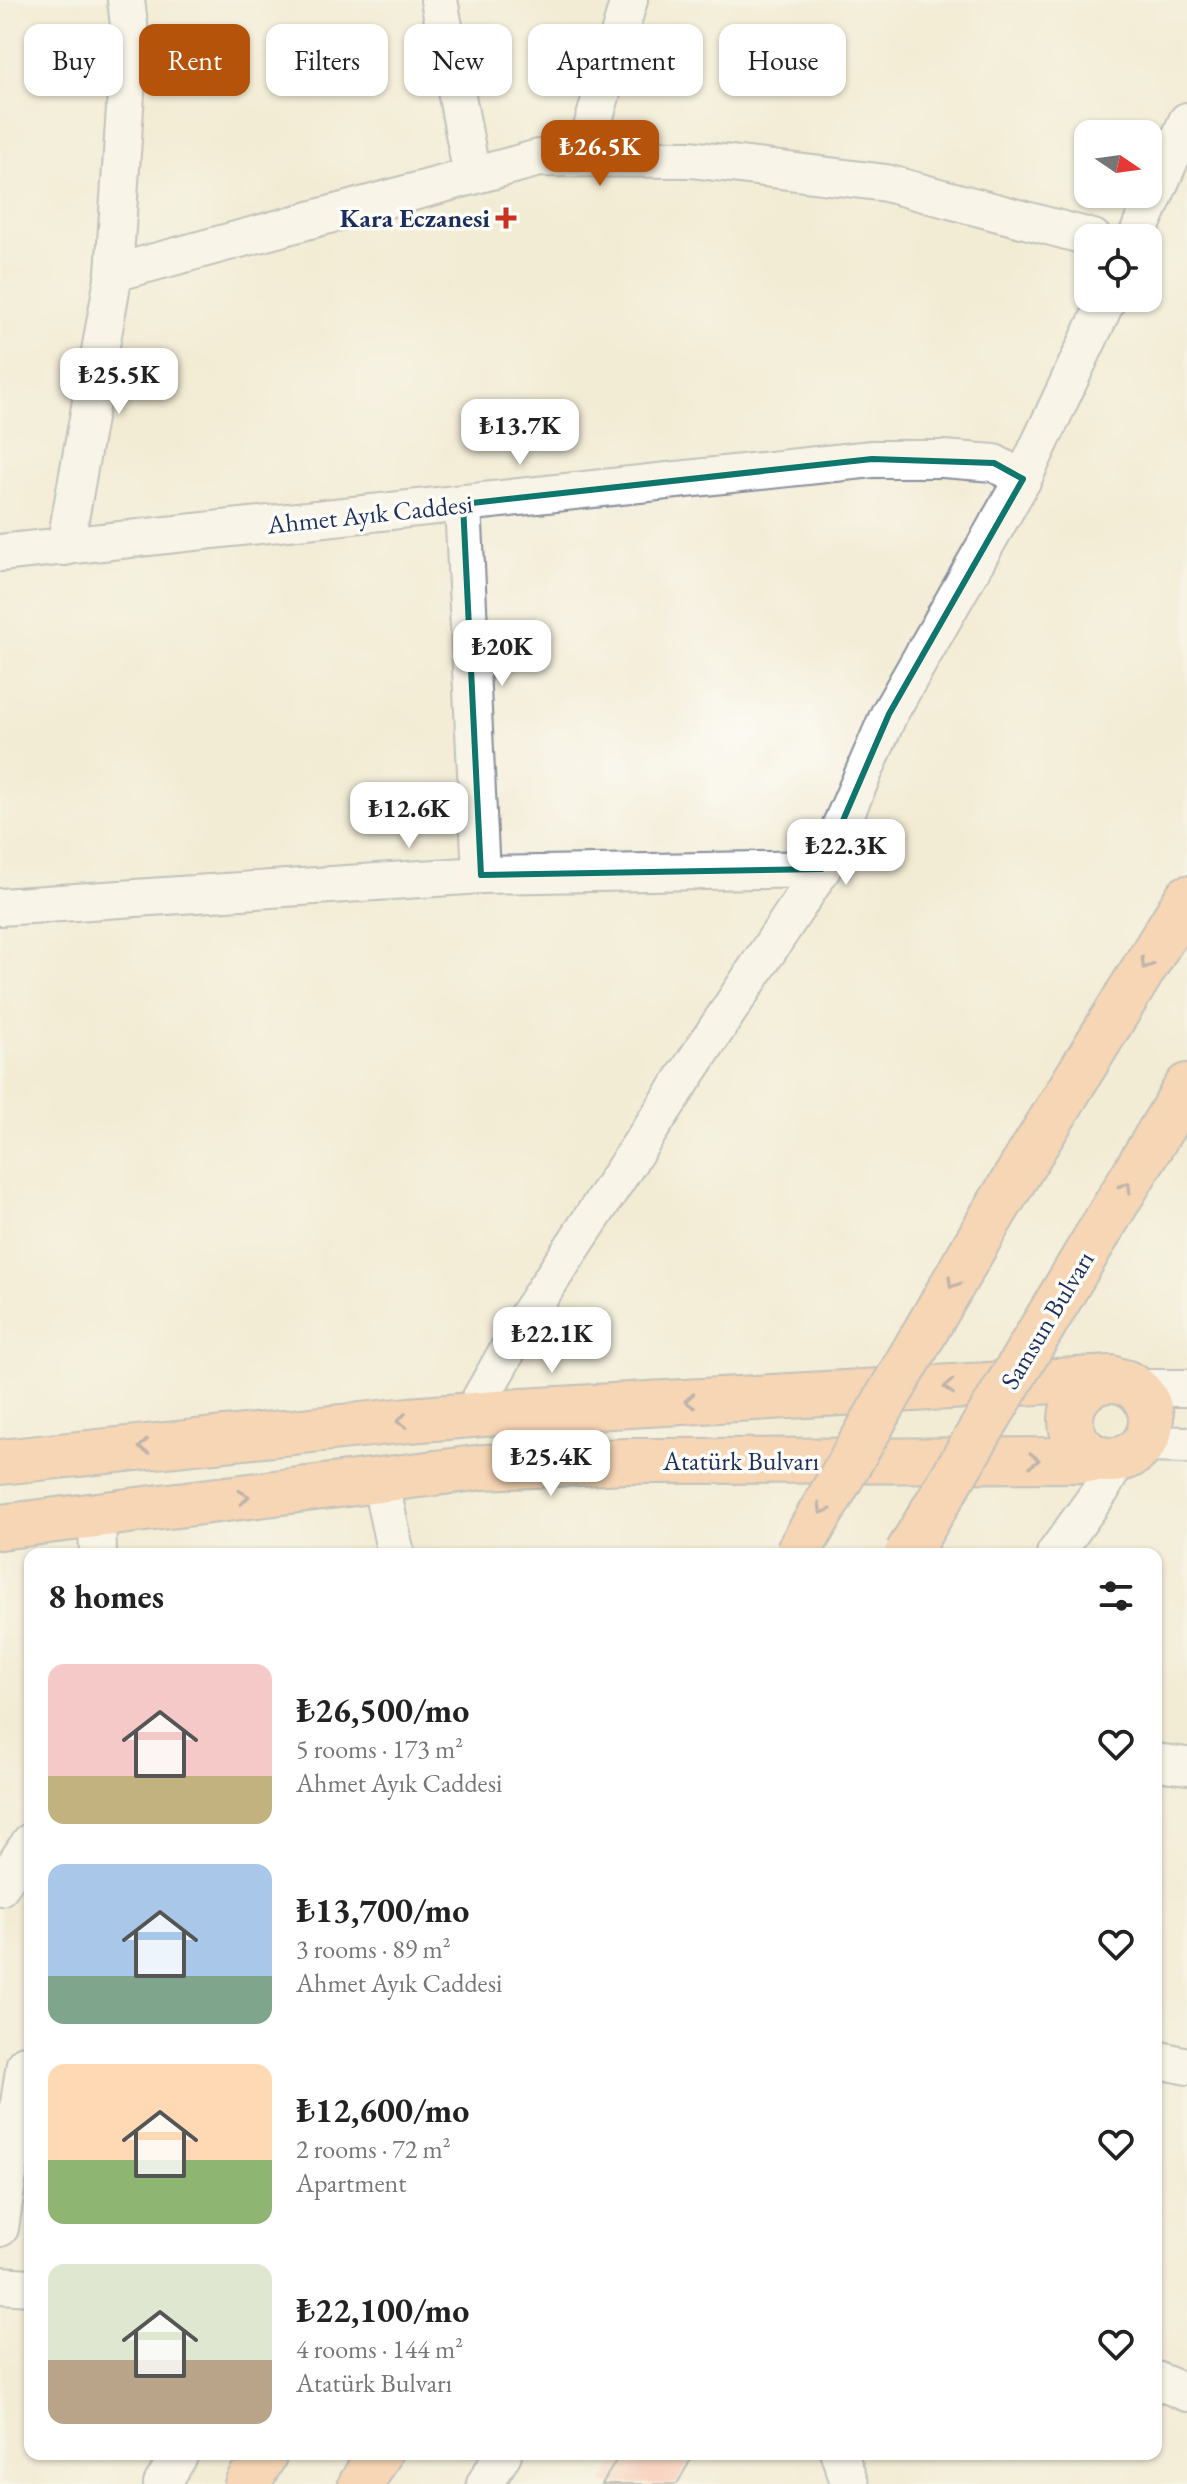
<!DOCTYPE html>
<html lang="en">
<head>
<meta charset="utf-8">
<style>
	body { margin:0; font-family:"EB Garamond",serif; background:#f2f2f2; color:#222; height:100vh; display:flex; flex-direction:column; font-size:30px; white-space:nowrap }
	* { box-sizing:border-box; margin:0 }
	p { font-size:26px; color:#767676 }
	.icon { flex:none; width:44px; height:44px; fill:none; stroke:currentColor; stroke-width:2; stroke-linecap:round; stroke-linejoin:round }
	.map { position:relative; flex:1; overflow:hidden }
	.side { position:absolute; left:24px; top:1548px; width:1138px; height:912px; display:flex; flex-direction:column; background:#fff; border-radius:16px; box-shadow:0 2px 6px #0004 }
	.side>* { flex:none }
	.banner { position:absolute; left:24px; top:24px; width:1140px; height:72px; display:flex; gap:16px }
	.needle { width:52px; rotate:103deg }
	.buttons { position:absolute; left:1074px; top:120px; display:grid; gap:16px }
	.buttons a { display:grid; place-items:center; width:88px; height:88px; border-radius:16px; background:#fff; box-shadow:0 2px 6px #0004; font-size:40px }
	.price { position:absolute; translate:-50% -68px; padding:0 18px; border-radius:16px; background:#fff; color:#222; font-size:26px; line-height:52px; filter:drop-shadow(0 2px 4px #0008) }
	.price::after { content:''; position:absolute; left:50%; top:48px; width:24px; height:18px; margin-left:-12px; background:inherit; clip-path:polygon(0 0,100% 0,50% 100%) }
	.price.selected { background:#b45309; color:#fff }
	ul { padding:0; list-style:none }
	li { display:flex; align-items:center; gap:24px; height:200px; padding:0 24px }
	li span { display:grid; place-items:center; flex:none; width:224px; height:160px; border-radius:16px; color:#555 }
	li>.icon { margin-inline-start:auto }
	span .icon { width:96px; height:96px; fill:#fffc; stroke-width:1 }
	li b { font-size:34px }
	h2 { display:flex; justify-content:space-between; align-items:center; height:96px; padding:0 24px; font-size:34px }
	.chip { padding:0 28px; border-radius:16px; background:#fff; box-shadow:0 2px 6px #0004; font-size:28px; line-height:72px }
	.chip.selected { background:#b45309; color:#fff }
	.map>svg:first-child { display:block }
</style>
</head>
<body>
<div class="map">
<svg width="1187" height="2484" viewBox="0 0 1187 2484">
	<rect width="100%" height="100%" fill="#fdfcf7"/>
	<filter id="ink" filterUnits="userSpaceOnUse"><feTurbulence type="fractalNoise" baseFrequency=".0125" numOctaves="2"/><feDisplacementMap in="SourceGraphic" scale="16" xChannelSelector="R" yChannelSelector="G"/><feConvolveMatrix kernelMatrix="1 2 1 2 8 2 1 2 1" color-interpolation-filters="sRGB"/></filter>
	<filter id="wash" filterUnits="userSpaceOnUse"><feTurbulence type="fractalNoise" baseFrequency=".006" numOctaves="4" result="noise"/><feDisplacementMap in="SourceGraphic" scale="32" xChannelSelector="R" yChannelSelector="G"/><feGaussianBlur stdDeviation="1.8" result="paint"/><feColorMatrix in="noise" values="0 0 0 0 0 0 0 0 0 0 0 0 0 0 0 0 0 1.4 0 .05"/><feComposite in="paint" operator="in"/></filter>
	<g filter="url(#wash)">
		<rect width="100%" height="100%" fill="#f3ecd6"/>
		<g id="blocks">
			<path fill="#fea89a" d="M620,2454H694L677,2484H602Z"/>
		</g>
	</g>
	<g filter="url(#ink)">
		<use href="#blocks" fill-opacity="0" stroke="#878e9a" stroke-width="2"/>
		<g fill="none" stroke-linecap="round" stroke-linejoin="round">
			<defs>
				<g id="minor">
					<path d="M439,0L472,176"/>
					<path d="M583,158L629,0"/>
					<path d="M1136,238L1187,121"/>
					<path d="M114,273L539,158L691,159L886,183L1093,238"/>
					<path d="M463,504L481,875"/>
					<path d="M65,547L114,273L130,33L126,0"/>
					<path d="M0,553L872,459H943L994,463L1023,479"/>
					<path d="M0,907L481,875L822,869"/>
					<path d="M1135,1388H1187"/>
					<path d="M471,1415L527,1316L822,869L889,714L1023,479L1108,298"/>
					<path d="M1144,1444L1187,1445"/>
					<path d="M380,1480L396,1554"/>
					<path d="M97,1515L98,1554"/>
					<path d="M1055,1554L1101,1490L1118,1459"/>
					<path d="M1156,1762L1187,1766"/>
					<path d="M0,1887L30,1842"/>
					<path d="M1156,2059L1187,2066"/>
					<path d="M0,2228L25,2064"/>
					<path d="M0,2285L30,2287"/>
					<path d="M1156,2380L1187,2393"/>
					<path d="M839,2454L850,2484"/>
					<path d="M162,2484L180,2454"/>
					<path d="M485,2484L503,2454"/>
				</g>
				<g id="major">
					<path d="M992,1216L1187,898"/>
					<path d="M1086,1254L1187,1086"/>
					<circle cx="1111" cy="1420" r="40"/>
					<path d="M0,1462L409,1420L522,1411L1111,1378"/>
					<path d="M0,1527L484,1467L628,1461L1101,1460"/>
					<path d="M247,2484L265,2454"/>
					<path d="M361,2484L379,2454"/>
				</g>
			</defs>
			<use href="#minor" stroke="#878e9a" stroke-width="40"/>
			<use href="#major" stroke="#878e9a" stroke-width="48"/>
			<use href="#minor" stroke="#fff" stroke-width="36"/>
			<use href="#major" stroke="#fcba8e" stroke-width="44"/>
			<defs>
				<g id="major-bridge">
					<path d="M797,1554L992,1216"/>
					<path d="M907,1554L1086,1254"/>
				</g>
			</defs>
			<use href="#major-bridge" stroke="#878e9a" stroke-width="48" stroke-linecap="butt"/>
			<use href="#major-bridge" stroke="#fcba8e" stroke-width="44"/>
		</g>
		<defs><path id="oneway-chevron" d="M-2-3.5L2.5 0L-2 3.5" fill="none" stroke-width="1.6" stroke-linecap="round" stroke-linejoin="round" transform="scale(2)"/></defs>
		<g stroke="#806e74">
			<use href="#oneway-chevron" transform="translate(1146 964) rotate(122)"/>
			<use href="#oneway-chevron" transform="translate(1126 1187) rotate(-59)"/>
			<use href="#oneway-chevron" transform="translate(953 1283) rotate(120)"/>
			<use href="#oneway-chevron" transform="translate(949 1387) rotate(177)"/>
			<use href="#oneway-chevron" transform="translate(690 1401) rotate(177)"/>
			<use href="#oneway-chevron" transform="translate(402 1421) rotate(174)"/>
			<use href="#oneway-chevron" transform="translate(144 1447) rotate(174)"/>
			<use href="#oneway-chevron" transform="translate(1034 1460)"/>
			<use href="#oneway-chevron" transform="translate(244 1497) rotate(-7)"/>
			<use href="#oneway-chevron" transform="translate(823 1509) rotate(120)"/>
		</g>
	</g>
	<path d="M0 0H1187V2484H0ZM872,459L994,463L1023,479L889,714L822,869L481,875L463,504Z" fill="#f3ecd6" fill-opacity=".55" fill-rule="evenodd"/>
	<path fill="none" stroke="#0f766e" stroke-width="6" stroke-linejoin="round" d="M872,459L994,463L1023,479L889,714L822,869L481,875L463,504Z"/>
	<path fill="#c8321e" stroke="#fdfcf7" stroke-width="3" d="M502 206h8v8h8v8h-8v8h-8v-8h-8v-8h8z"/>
	<g text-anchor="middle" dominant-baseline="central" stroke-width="7" stroke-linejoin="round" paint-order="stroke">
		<g font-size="26" font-weight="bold" fill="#1b2f5e" stroke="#fdfcf7" text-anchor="end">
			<text x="490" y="218">Kara Eczanesi</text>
		</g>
		<g font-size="26" fill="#1b2f5e" stroke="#fdfcf7">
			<text transform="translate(370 514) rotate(-6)">Ahmet Ayık Caddesi</text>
			<text transform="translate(1047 1320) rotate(-59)">Samsun Bulvarı</text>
			<text x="741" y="1461">Atatürk Bulvarı</text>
		</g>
	</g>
</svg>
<div class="buttons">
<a><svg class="needle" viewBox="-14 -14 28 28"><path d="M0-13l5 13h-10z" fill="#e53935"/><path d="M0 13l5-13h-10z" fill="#767676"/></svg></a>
<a><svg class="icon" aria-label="locate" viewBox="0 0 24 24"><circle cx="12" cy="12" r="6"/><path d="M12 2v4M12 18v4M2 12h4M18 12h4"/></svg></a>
</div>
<b class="price selected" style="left:600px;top:188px">₺26.5K</b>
<b class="price" style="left:119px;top:416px">₺25.5K</b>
<b class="price" style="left:520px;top:467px">₺13.7K</b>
<b class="price" style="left:502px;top:688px">₺20K</b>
<b class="price" style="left:409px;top:850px">₺12.6K</b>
<b class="price" style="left:846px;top:887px">₺22.3K</b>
<b class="price" style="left:552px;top:1375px">₺22.1K</b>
<b class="price" style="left:551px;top:1498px">₺25.4K</b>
<div class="banner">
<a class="chip">Buy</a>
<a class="chip selected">Rent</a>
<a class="chip">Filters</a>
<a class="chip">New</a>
<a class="chip">Apartment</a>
<a class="chip">House</a>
</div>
<section class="side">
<h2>8 homes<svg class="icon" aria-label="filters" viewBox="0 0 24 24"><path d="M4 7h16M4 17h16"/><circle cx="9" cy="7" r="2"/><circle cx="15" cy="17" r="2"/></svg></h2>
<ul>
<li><span style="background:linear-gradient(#f6c9c9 70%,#c2b280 0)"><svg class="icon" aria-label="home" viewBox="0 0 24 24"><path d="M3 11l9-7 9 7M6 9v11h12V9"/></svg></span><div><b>₺26,500/mo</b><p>5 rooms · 173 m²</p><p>Ahmet Ayık Caddesi</p></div><svg class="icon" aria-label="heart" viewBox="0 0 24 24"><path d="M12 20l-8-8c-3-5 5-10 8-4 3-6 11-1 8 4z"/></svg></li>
<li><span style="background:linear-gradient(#a9c7e8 70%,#7fa58c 0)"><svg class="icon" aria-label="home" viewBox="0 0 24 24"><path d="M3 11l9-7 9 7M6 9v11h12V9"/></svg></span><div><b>₺13,700/mo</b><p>3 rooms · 89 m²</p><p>Ahmet Ayık Caddesi</p></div><svg class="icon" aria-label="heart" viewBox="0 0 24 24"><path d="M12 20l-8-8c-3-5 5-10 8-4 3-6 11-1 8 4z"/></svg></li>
<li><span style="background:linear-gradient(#ffd9b3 60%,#8fb573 0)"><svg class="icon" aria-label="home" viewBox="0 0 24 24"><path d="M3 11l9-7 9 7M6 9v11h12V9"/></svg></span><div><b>₺12,600/mo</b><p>2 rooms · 72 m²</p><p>Apartment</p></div><svg class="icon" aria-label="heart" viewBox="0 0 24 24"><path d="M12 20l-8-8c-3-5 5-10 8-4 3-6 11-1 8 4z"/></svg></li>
<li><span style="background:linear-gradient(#dfe7d0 60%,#b9a48a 0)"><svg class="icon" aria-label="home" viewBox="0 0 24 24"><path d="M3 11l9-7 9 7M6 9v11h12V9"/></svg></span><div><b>₺22,100/mo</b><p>4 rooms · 144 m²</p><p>Atatürk Bulvarı</p></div><svg class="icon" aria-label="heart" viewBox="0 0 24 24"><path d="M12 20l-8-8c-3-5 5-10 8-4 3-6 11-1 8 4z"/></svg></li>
</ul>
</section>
</div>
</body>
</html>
